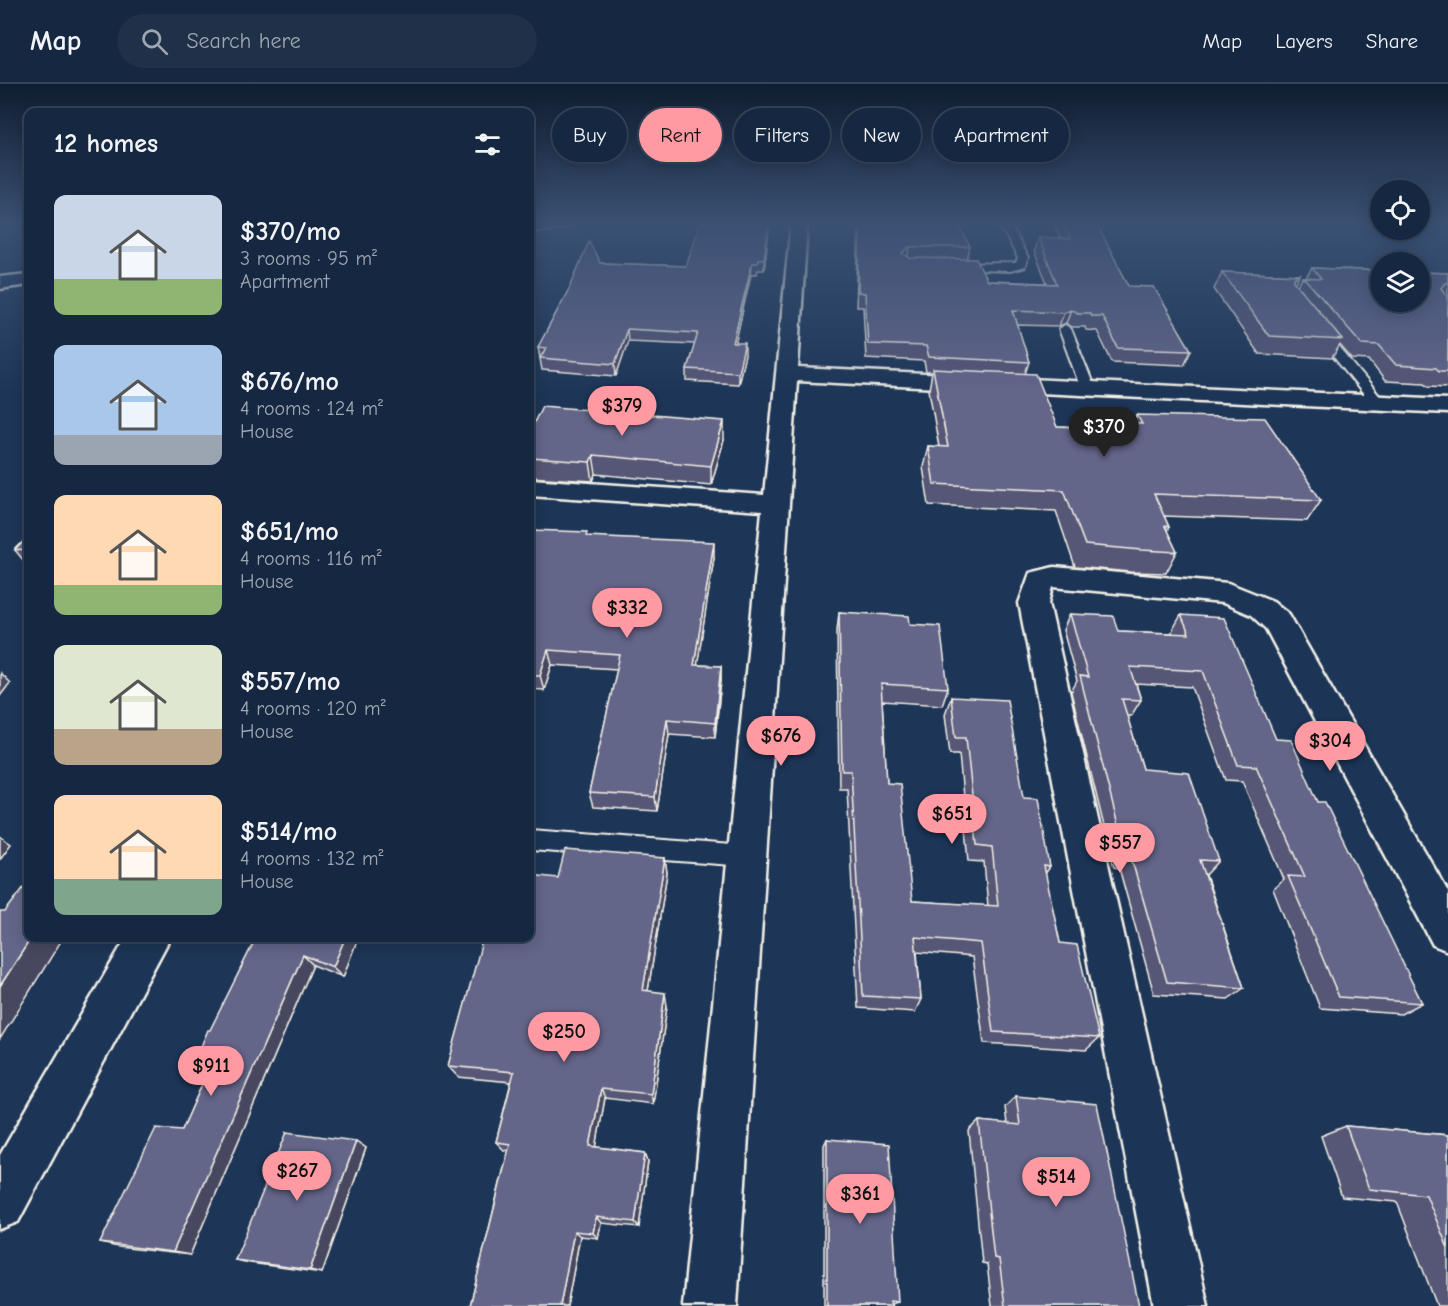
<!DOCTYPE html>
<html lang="en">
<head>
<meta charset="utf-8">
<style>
	body { margin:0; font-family:"Comic Neue",sans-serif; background:#1f3048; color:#f1f3f6; height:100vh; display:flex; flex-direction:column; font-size:22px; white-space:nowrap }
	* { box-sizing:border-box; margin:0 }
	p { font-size:20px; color:#9ea6b1 }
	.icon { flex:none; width:33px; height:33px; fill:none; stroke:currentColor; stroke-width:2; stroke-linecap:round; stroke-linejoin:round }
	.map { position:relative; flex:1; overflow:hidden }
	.panel { position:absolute; left:24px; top:24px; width:510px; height:834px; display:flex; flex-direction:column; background:#162841; border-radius:12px; box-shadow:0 3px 15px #0003,0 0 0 2px #35445a }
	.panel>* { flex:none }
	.banner { position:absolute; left:552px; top:24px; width:570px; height:54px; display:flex; gap:12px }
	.fabs { position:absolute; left:1370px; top:96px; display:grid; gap:12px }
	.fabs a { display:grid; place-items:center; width:60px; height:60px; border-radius:50%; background:#162841; box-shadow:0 3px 15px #0003,0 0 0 2px #35445a; font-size:30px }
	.price { position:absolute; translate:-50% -51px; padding:0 14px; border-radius:21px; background:#ff9aa2; color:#111; font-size:20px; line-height:39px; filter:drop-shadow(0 2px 3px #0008) }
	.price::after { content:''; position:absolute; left:50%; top:36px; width:18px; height:14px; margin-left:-9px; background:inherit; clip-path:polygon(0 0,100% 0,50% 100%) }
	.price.on { background:#222; color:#fff }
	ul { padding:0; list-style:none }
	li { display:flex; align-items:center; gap:18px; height:150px; padding:0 30px }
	li span { display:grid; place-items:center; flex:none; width:168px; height:120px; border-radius:12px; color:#555 }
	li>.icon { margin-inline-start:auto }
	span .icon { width:72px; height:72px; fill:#fffc; stroke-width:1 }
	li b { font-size:26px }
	h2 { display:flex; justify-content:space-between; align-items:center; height:72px; padding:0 30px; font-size:26px }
	.chip { padding:0 21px; border-radius:27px; background:#162841; box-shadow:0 3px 15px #0003,0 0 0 2px #35445a; font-size:21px; line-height:54px }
	.chip.on { background:#ff9aa2; color:#111 }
	header { display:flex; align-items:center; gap:36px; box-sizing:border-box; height:84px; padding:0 30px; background:#162841; border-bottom:2px solid #35445a }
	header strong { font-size:28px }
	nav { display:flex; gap:33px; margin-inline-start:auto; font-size:21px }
	.search { width:420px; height:54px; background:#1f3048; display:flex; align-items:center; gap:15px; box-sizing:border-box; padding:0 21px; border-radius:33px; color:#9ea6b1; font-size:22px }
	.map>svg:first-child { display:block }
</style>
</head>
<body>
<header>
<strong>Map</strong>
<div class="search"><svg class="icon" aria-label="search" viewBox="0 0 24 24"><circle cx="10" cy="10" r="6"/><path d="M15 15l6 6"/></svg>Search here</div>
<nav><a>Map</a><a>Layers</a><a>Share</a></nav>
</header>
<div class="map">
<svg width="1448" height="1222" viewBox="0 0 1448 1222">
	<rect width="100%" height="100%" fill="#1d3557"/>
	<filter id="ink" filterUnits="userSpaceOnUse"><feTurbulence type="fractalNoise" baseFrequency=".0167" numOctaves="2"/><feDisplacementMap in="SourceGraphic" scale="12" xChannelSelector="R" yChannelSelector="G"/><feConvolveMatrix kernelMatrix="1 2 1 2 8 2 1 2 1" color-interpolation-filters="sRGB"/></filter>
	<g filter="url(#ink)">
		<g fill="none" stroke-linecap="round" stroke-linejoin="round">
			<defs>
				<g id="lane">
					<path d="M999,139H1009L1028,174L1025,183L1010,187L952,185V181L956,180L1016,179L1018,174Z"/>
					<path d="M1065,241L1071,245L1095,305L1093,308L1088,309L1081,305L1059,245Z"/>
					<path d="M1320,244L1324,245L1382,315L1384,318L1382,321H1372L1314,248Z"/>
					<path d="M530,746L746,762L754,765L757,772L754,779L746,782L530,766Z"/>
				</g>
				<g id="street">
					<path d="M530,139H573L565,144L530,148Z"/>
					<path d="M791,139H807L798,284L1448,315V329L797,297L737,1222H683L762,427L530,411V395L764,411Z"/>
					<path d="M28,190V201L0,205V193Z"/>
					<path d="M1054,483L1228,499L1273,517L1289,530L1448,808V867L1433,861L1266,545L1251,531L1223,519L1053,503L1049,519L1208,1222H1154L1019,519L1030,489Z"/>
					<path d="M126,854H170L18,1138L0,1145V1071Z"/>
				</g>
			</defs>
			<use href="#lane" stroke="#f4f1e8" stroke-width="4"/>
			<use href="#street" stroke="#f4f1e8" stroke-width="5"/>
			<use href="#lane" fill="#1d3557" fill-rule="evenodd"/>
			<use href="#street" fill="#1d3557" fill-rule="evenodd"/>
		</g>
		<g fill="#565776" stroke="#f4f1e8" stroke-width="1.5">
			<path d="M859,139H958L970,163L967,175L987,197L1047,199L1034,167L1038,153L1060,154L1055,143L1056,139H1096L1129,202L1191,266L1184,281L1112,278L1097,247L1086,246L1085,243H1072L1066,239L1059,242L1017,241L1029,278L1025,290L1057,343L1122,345L1124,339H1134L1137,331L1321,416L1307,437L1164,432L1169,443L1167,447L1177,468L1166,489L1131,488L1075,483L1056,427L929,421L923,383L928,362L939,363L929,306L932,288H926L924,277L866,274L863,223H856Z"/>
			<path d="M769,147L764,186H758L757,190H751L735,259L745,271L738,300L687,297V285L695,260L628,257L616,292L542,286L538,263L600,179L686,182Z"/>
			<path d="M1312,184L1448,189V303L1428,302L1425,299L1385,297L1369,276L1352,275L1340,261L1332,274L1259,270L1214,205L1222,188L1300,191L1295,199L1298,202L1302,194H1306Z"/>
			<path d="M530,347L724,356L711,401L596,390L593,397L530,393V394Z"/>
			<path d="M530,446L588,453L714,473L697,581L721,582V597L715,653L669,650L657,727L593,723L589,709L617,585L552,581L544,606L530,605Z"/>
			<path d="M28,453V482L15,466Z"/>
			<path d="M839,528L910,540L948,604L942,621L882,617L887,699L912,817L988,822L984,778L969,777L959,670H950L945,630L951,613L1024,713L1050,783L1045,790L1060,859L1099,954L1086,966L984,959L972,873L917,868L921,915L915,928L858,924L847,704H839L837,546Z"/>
			<path d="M1070,530L1118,547L1172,549V547L1181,531L1276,655L1318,718L1422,919L1401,930L1320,924L1273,805L1284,795L1242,697L1226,696L1192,603L1136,600L1141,616L1131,632H1127L1143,685L1219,777L1206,791L1244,904L1228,915L1154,910L1119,784L1114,783L1071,608L1077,597L1063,546Z"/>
			<path d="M665,774L667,789L648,907L667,922L653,1020L605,1014L596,1063L645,1069L648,1077L639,1143L601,1139L598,1154L580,1152L567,1222H470L508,1067L504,1066L496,1058L511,998L458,993L448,982L482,860L478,854H476H530L558,794Z"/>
			<path d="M256,854H358L343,893L313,881L190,1171L118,1163L100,1159L182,1046L205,994L191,986Z"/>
			<path d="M1016,1012L1139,1222H992L987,1180L982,1179L969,1047L979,1037L1007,1040L1005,1023Z"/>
			<path d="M1346,1042L1448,1051V1222H1437L1397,1118L1342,1113L1321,1052Z"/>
			<path d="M827,1055L898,1218L891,1220V1222H824V1061Z"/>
			<path d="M356,1057L366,1064L322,1189L250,1179L235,1176Z"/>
		</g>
		<g fill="#464760" stroke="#f4f1e8" stroke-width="1.5">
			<path d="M769,139V147L764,186V175Z"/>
			<path d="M910,163L908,177L903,169Z"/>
			<path d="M752,179L751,190L733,270V259Z"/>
			<path d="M1300,191L1291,208L1294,194Z"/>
			<path d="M1071,225L1066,239L1059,242L1064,228Z"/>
			<path d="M627,245L628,257L616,292L615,280Z"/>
			<path d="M745,259V271L738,300V288Z"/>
			<path d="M724,337V356L711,401V382Z"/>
			<path d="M593,371L596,390L593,397L590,378Z"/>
			<path d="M714,458V473L695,596L694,581Z"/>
			<path d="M548,566L552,581L544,606L540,591Z"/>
			<path d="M721,582V597L715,653V639Z"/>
			<path d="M0,589L10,599L0,612Z"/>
			<path d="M667,635L669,650L657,727L655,713Z"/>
			<path d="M0,752L11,760L0,775Z"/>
			<path d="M665,774L667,789L646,919L643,906Z"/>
			<path d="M31,854H63L0,955V902Z"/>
			<path d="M345,854H358L343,893L333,883Z"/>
			<path d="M303,871L313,881L190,1171L173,1168Z"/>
			<path d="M665,909L667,922L653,1020L651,1010Z"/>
			<path d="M601,1005L605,1014L595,1070L590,1062Z"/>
			<path d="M356,1057L366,1064L322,1189L310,1186Z"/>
			<path d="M645,1069L648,1077L639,1143L635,1138Z"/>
			<path d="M596,1133L601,1139L598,1154L593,1149Z"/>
			<path d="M574,1147L580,1152L567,1222H560Z"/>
		</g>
		<g fill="#646589" stroke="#f4f1e8" stroke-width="1.5">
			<path d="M700,139H769L764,175H758L757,179H752L733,259H745L738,288L687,285L698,249L627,245L615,280L540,274L546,264L538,263L570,203L589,157L600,179L686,182Z"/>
			<path d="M860,139H958L970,163H910L903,169L910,174L976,175L987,197L1057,200L1038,153L1070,155L1063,139H1096L1129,202L1154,203L1191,266L1118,264L1102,232H1091L1090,229H1077L1071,225L1064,228L1013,226L1029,278L929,273L926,262L868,260L865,209L858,208Z"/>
			<path d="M1312,184L1380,187V218H1419V188L1448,189V199H1445L1441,204L1448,213V287H1439L1436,284L1396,281L1379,261L1362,260L1305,195L1302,194L1321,195Z"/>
			<path d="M1222,188L1300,191L1294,194V197L1343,256L1269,252Z"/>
			<path d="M933,285L1036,290L1057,343L1128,346L1124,339L1142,340L1137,331L1265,334L1321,416L1154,410L1169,443L1165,442L1177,468L1142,466L1085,461L1064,406L934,400L928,362L948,363Z"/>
			<path d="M542,322L724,337L711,382L593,371L590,378L530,374V347Z"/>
			<path d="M530,446L587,448L586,452L714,458L694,581L721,582L715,639L667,635L655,713L589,709L620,571L548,566L540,591H530Z"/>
			<path d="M28,453V467L15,466Z"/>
			<path d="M839,528L909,532L910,540L940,542L948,604L881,600L887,699L900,700L912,817L998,822L992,763L977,761L966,653H956L951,613L1007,616L1024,713L1038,714L1050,783L1044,782L1060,859L1077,861L1099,954L993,948L981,859L915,853L921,915L863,912L851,687H842Z"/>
			<path d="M1070,530L1113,532L1118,547L1189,550L1181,531L1224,534L1276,655L1291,656L1318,718H1325L1422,919L1339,913L1288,792L1305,793L1256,682L1238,681L1203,587L1130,583L1141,616L1122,615L1143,685L1189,689L1219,777L1200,776L1244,904L1167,898L1130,770L1125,769L1080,592L1088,593Z"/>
			<path d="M565,766L665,774L643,906L665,909L651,1010L601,1005L590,1062L645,1069L635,1138L596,1133L593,1149L574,1147L560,1222H470L510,1060L496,1058L514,988L448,982L483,854H530V791L558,794Z"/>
			<path d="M28,798V854H31L0,902V828H5Z"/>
			<path d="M256,854H345L333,883L303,871L173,1168L100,1159L156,1044L182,1046L208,987L191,986L208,946H210Z"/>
			<path d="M1016,1012L1097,1020L1139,1222H1005L999,1175L994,1174L979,1037L1020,1041Z"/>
			<path d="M1346,1042L1448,1051V1164L1426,1111L1369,1105Z"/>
			<path d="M287,1048L356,1057L310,1186L235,1176Z"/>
			<path d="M827,1055L889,1060L898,1218L890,1217L891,1222H827Z"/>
		</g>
	</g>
	<linearGradient id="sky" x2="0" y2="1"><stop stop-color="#101d30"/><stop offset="0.45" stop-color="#3a5174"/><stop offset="1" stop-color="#3a5174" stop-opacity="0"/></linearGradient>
	<rect width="1448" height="310" fill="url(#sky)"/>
</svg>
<div class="fabs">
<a><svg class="icon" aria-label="locate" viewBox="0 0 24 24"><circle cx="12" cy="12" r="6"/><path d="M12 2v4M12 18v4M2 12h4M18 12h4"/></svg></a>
<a><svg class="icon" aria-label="layers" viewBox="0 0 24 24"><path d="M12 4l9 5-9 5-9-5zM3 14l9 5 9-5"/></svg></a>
</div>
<b class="price" style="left:622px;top:353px">$379</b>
<b class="price on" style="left:1104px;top:374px">$370</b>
<b class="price" style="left:627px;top:555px">$332</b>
<b class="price" style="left:781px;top:683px">$676</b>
<b class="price" style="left:1330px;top:688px">$304</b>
<b class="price" style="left:952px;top:761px">$651</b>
<b class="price" style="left:1120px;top:790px">$557</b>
<b class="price" style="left:564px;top:979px">$250</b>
<b class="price" style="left:211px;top:1013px">$911</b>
<b class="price" style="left:297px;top:1118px">$267</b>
<b class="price" style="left:1056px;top:1124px">$514</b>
<b class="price" style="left:860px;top:1141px">$361</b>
<div class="banner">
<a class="chip">Buy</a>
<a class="chip on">Rent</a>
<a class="chip">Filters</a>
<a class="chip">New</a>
<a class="chip">Apartment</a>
</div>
<section class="panel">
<h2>12 homes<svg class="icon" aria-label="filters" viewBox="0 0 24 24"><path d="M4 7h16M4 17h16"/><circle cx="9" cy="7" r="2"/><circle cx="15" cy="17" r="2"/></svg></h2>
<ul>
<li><span style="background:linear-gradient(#c9d6e8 70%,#8fb573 0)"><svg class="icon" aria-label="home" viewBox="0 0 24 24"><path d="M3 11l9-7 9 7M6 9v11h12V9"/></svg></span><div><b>$370/mo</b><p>3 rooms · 95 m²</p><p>Apartment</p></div></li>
<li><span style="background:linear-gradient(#a9c7e8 75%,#9aa5b1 0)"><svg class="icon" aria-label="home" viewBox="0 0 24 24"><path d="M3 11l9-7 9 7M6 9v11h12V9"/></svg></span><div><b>$676/mo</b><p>4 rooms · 124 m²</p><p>House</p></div></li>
<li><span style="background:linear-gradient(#ffd9b3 75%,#8fb573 0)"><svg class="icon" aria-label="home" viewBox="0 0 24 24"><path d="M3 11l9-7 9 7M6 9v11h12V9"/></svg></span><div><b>$651/mo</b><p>4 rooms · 116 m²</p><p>House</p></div></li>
<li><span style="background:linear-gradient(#dfe7d0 70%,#b9a48a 0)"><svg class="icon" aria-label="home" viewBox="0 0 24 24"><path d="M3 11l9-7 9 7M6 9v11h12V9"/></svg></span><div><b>$557/mo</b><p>4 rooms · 120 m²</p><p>House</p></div></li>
<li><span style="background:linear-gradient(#ffd9b3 70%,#7fa58c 0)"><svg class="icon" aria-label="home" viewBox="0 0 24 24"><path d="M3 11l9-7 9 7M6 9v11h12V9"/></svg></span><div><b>$514/mo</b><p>4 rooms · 132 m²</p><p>House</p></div></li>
</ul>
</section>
</div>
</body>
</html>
